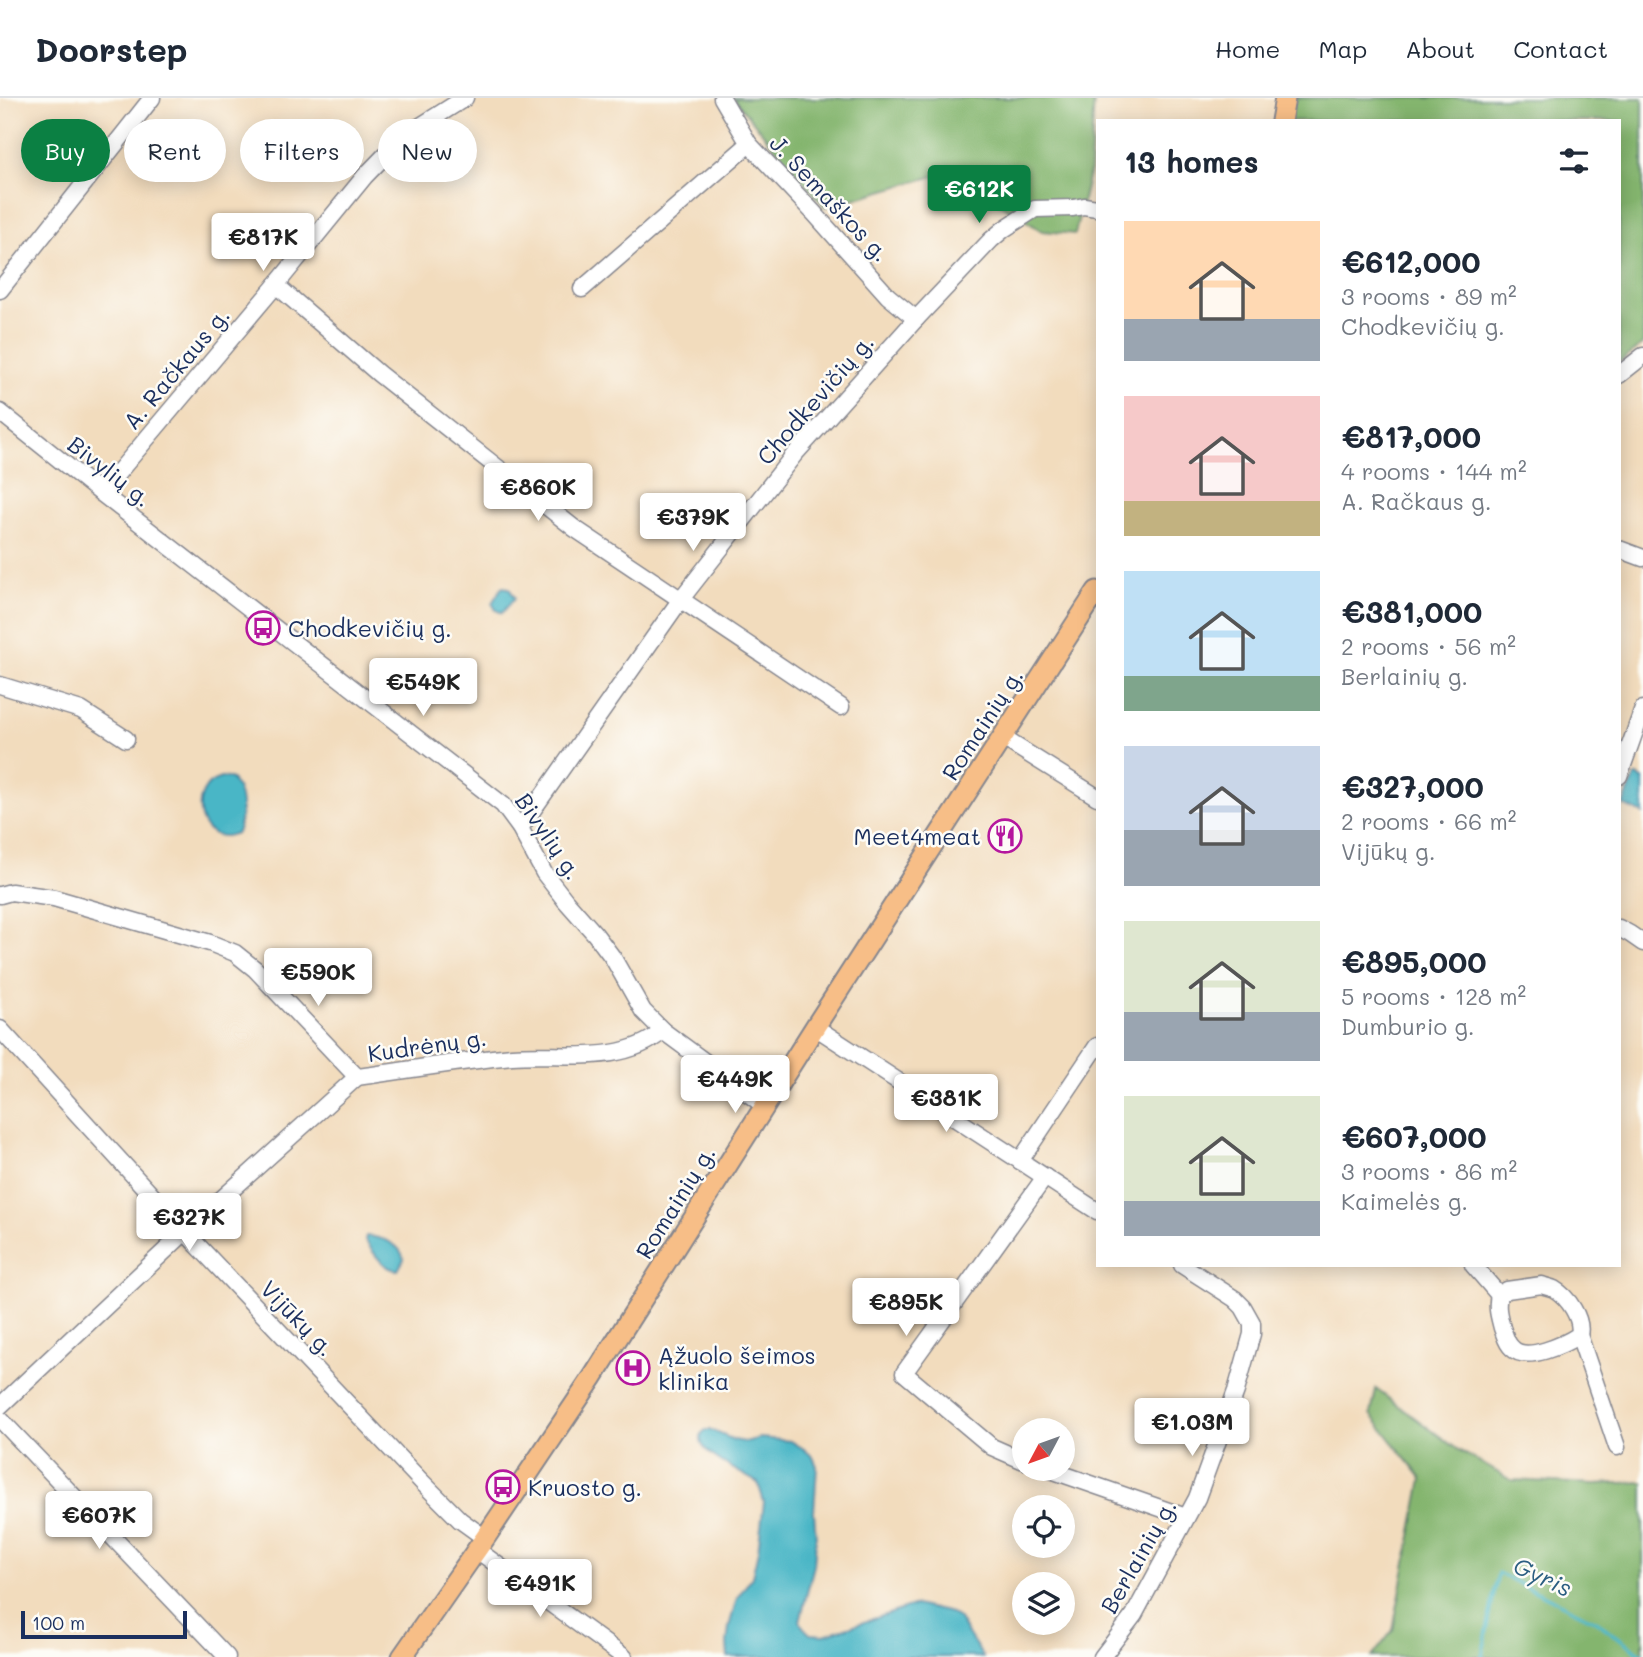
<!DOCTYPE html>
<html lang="en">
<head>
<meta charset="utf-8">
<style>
	body { margin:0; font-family:Mali,sans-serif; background:#f2f2f3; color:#1f2937; height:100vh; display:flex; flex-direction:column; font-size:26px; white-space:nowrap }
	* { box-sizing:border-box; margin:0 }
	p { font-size:23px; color:#747a83 }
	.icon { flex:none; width:38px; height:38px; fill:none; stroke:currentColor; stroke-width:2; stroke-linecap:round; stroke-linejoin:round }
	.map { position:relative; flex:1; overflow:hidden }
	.drawer { position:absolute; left:1096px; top:21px; width:525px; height:1148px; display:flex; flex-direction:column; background:#fff; border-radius:0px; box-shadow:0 4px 18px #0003 }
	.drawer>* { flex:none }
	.guide { position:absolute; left:21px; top:21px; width:665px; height:63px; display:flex; gap:14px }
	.needle { width:46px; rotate:229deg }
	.fabs { position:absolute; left:1012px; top:1320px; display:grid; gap:14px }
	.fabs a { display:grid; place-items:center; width:63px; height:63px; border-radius:50%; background:#fff; box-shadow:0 4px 18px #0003; font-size:35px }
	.scale { position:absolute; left:21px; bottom:18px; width:166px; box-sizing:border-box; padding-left:7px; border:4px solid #1b2f5e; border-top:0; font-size:19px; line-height:24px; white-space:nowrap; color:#1b2f5e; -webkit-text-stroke:5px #fdfcf7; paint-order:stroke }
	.price { position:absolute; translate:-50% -60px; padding:0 16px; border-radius:7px; background:#fff; color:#222; font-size:23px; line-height:46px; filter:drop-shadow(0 2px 4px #0008) }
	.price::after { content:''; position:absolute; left:50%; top:42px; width:21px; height:16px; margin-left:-10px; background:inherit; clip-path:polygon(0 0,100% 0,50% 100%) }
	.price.selected { background:#0b8043; color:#fff }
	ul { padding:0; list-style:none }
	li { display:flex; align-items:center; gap:21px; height:175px; padding:0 28px }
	li span { display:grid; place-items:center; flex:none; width:196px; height:140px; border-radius:0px; color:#555 }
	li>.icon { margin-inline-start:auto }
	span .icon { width:84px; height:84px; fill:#fffc; stroke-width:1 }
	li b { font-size:30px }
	h2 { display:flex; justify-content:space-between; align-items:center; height:84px; padding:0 28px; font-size:30px }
	.pill { padding:0 24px; border-radius:32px; background:#fff; box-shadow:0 4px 18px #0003; font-size:24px; line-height:63px }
	.pill.selected { background:#0b8043; color:#fff }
	header { display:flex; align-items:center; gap:42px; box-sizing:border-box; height:98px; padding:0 35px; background:#fff; border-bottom:2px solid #e0e1e3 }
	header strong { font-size:33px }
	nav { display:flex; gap:38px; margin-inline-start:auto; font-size:24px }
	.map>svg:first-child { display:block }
</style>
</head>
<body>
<header>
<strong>Doorstep</strong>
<nav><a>Home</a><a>Map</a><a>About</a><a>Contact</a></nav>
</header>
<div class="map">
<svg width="1643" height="1559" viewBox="0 0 1643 1559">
	<rect width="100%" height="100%" fill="#fdfcf7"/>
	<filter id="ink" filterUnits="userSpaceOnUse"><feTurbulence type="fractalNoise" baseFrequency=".0143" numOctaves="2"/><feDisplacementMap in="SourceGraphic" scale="14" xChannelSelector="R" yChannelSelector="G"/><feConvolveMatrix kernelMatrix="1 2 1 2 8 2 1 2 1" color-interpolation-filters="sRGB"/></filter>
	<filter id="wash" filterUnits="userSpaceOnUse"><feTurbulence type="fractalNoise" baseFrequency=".00686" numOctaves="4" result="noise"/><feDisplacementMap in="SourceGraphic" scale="28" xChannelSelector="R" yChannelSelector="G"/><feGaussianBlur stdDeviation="1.57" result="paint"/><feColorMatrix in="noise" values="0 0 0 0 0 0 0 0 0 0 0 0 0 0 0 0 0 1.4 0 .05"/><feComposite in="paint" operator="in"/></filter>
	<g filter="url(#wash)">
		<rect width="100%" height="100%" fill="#f2dcbd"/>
		<g fill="#84b56e" stroke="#507266" stroke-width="2">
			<path d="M733,0H1094L1090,72L1075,136L1042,133L962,82L938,77L825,109Z"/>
			<path d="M1294,0H1643V246L1619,265V23H1290Z"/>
			<path d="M1376,1291L1457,1351L1511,1382L1594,1386L1643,1384V1559H1372L1393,1532L1422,1381L1371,1316Z"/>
		</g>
		<g fill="#4ab6c6" stroke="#327292" stroke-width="2">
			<path d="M502,489L509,490L515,500L502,515L496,512L492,505Z"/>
			<path d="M1635,678H1637L1643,681V716L1623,707Z"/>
			<path d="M230,680C244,694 243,717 237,735C233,736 229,738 226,738C194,740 191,689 218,681C222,679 226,680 230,680Z"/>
			<path d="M366,1138C381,1139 400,1145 404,1161L398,1172C385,1173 372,1153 365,1142Z"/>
			<path d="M706,1332H711L734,1342L745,1344L760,1340L791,1343L804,1351L813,1359L817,1368L814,1414L816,1441L814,1467L800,1523L803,1529L810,1536L824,1537L916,1507L951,1515L958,1520L983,1559H728L727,1546L729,1529L737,1500L752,1479L758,1453L764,1404L758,1385C744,1376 709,1360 702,1346C700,1342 701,1340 702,1335Z"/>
		</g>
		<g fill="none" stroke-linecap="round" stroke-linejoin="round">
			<path stroke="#4ab6c6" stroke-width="3.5" d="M1482,1559L1498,1475L1594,1522L1643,1557"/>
		</g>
	</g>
	<g filter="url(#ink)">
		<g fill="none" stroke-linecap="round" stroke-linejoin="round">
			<defs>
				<g id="minor">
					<path d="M722,0L749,46L814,115L888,198L916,221"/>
					<path d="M276,187L379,276L574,430L841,609"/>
					<path d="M582,191L749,46"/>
					<path d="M0,192L152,0"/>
					<path d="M1619,277L1643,258"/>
					<path d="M0,314L101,395L503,707L520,730L544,775L565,802L595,836L613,860L643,913L663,933L765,1008"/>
					<path d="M101,395L276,187L365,78L403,39L465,0"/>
					<path d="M1619,451L1643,460"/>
					<path d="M0,587L81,612L126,641"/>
					<path d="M1003,640L1097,699"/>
					<path d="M1619,678L1643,611"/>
					<path d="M520,730L681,501L794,357L916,221L991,142L1004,131L1035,111L1073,110L1084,108L1097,110"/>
					<path d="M0,797L11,794L54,800L210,845L235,855L255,871L357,979C409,972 460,963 512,958C562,954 621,968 663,933"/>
					<path d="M1619,830L1630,836L1643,845"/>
					<path d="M815,929L1097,1113"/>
					<path d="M0,931L185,1134L421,1383L460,1422L485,1440"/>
					<path d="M1020,1063L1097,948"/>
					<path d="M1473,1167L1499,1197"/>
					<path d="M1542,1187C1546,1189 1550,1189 1554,1191C1568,1199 1583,1221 1579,1237C1565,1246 1526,1265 1512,1250C1506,1245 1505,1237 1502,1230C1499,1218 1496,1210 1499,1197L1507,1192Z"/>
					<path d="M1579,1237L1617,1349"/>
					<path d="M0,1308L185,1134L357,979"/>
					<path d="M0,1321L227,1559"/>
					<path d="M1024,1363L992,1349L904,1275L1045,1079"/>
					<path d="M1045,1370L1186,1419"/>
					<path d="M477,1452L624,1559"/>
					<path d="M1102,1559L1134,1517L1197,1400L1236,1293L1252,1236V1225L1243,1209L1235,1201L1182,1167"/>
				</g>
				<g id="major">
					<path d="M1281,23L1285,0"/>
					<path d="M402,1559L485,1440L593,1279L815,929L1097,493"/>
				</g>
			</defs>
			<use href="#minor" stroke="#86868e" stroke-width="19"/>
			<use href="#major" stroke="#86868e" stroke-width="23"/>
			<use href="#minor" stroke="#fff" stroke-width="16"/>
			<use href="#major" stroke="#f7be87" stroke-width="19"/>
		</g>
	</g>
	<defs>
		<symbol id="bus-ring" viewBox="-11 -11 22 22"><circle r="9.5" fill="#fdfcf7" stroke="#b5179e" stroke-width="1.5"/><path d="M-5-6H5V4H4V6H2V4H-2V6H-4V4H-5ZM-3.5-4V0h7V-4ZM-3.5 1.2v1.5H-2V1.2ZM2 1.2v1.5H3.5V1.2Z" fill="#b5179e"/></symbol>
		<symbol id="restaurant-ring" viewBox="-11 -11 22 22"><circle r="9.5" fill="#fdfcf7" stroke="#b5179e" stroke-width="1.5"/><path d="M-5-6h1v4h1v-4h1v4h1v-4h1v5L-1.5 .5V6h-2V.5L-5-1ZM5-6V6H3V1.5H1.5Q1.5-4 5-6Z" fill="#b5179e"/></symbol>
		<symbol id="hospital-ring" viewBox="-11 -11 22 22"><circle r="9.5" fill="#fdfcf7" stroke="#b5179e" stroke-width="1.5"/><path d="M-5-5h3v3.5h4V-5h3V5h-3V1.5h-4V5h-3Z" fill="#b5179e"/></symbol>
	</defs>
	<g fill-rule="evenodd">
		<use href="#bus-ring" x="244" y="511" width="38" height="38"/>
		<use href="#restaurant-ring" x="986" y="719" width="38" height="38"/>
		<use href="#hospital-ring" x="614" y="1251" width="38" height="38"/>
		<use href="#bus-ring" x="484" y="1370" width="38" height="38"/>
	</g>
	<g text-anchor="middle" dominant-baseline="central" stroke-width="5" stroke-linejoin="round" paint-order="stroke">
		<g font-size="23" fill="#1b2f5e" stroke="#fdfcf7">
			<text transform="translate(830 100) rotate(47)">J. Semaškos g.</text>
			<text transform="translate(176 270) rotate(-50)">A. Račkaus g.</text>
			<text transform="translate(815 301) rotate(-49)">Chodkevičių g.</text>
			<text transform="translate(110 373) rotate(38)">Bivylių g.</text>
			<text transform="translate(982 626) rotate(-57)">Romainių g.</text>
			<text transform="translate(549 738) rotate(56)">Bivylių g.</text>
			<text transform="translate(427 947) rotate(-8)">Kudrėnų g.</text>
			<text transform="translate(675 1104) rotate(-58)">Romainių g.</text>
			<text transform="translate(298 1220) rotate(46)">Vijūkų g.</text>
			<text transform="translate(1138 1458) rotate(-60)">Berlainių g.</text>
		</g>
		<g font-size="23" fill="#1b2f5e" stroke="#fdfcf7" text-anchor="start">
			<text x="288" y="530">Chodkevičių g.</text>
			<text x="981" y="738" text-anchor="end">Meet4meat</text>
			<text x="658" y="1257">Ąžuolo šeimos<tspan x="658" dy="26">klinika</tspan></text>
			<text x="528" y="1389">Kruosto g.</text>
		</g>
		<g font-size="24" font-style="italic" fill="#2b5e82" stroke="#fdfcf7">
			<text transform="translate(1543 1478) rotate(25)">Gyris</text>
		</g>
	</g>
</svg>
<div class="fabs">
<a><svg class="needle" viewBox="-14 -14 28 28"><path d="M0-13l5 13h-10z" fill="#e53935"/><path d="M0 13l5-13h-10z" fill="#747a83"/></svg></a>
<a><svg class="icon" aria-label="locate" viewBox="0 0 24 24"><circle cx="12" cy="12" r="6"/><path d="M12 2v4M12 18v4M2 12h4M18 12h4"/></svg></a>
<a><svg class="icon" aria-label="layers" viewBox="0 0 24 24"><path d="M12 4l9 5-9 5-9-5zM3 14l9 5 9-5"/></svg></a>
</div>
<div class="scale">100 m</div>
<b class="price selected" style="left:979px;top:127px">€612K</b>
<b class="price" style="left:263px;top:175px">€817K</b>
<b class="price" style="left:538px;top:425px">€860K</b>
<b class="price" style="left:693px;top:455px">€379K</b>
<b class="price" style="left:423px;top:620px">€549K</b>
<b class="price" style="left:318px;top:910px">€590K</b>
<b class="price" style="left:735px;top:1017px">€449K</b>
<b class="price" style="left:946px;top:1036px">€381K</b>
<b class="price" style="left:189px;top:1155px">€327K</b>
<b class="price" style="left:906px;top:1240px">€895K</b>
<b class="price" style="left:1192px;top:1360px">€1.03M</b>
<b class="price" style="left:99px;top:1453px">€607K</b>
<b class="price" style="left:540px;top:1521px">€491K</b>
<div class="guide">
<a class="pill selected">Buy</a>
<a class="pill">Rent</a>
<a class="pill">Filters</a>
<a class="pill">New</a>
</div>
<section class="drawer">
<h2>13 homes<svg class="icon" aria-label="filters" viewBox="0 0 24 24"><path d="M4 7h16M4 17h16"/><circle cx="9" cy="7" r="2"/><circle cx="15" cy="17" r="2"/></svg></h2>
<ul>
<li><span style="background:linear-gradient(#ffd9b3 70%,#9aa5b1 0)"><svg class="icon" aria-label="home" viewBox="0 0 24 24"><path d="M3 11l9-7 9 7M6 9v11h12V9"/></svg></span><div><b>€612,000</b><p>3 rooms · 89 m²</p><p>Chodkevičių g.</p></div></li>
<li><span style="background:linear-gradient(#f6c9c9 75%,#c2b280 0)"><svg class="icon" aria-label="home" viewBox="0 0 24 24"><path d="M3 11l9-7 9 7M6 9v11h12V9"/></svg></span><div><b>€817,000</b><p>4 rooms · 144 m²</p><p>A. Račkaus g.</p></div></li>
<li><span style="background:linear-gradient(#bfe0f5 75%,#7fa58c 0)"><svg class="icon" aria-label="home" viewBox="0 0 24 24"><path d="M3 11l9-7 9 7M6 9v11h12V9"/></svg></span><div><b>€381,000</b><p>2 rooms · 56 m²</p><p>Berlainių g.</p></div></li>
<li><span style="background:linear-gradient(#c9d6e8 60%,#9aa5b1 0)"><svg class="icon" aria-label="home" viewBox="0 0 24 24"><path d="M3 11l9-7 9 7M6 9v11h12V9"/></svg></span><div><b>€327,000</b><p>2 rooms · 66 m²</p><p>Vijūkų g.</p></div></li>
<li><span style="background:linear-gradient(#dfe7d0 65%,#9aa5b1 0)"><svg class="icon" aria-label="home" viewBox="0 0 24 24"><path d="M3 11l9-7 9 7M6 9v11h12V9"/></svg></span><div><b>€895,000</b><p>5 rooms · 128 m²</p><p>Dumburio g.</p></div></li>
<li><span style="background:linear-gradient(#dfe7d0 75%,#9aa5b1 0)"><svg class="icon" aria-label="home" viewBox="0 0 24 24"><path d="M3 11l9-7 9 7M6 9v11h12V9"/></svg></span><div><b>€607,000</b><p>3 rooms · 86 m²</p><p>Kaimelės g.</p></div></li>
</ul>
</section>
</div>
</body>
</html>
